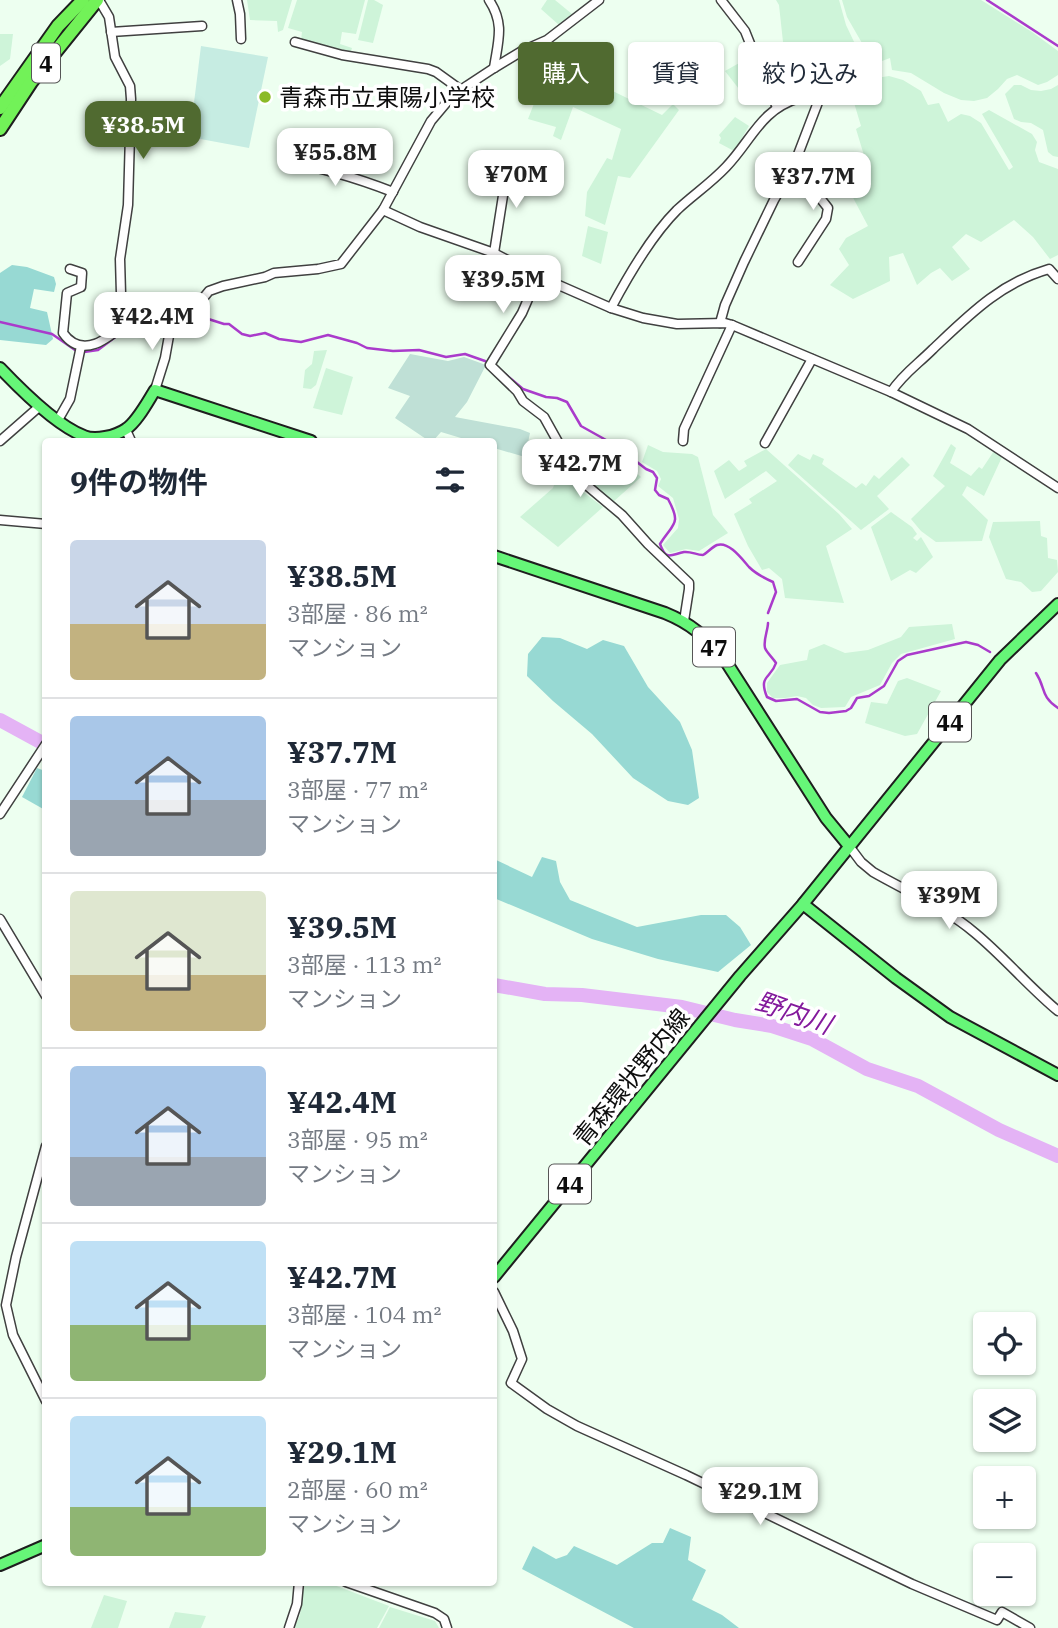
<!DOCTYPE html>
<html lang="ja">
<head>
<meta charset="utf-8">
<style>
	body { margin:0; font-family:"IBM Plex Serif","Noto Sans JP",serif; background:#f6f6f7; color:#1f2937; height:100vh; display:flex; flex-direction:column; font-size:26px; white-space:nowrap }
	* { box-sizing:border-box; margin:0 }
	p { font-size:23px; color:#747a83 }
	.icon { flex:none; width:38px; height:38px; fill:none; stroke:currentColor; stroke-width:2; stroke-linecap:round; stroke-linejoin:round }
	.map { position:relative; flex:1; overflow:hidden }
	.side { position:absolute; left:42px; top:438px; width:455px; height:1148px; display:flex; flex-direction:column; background:#fff; border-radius:7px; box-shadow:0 2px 5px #0004 }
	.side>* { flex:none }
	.top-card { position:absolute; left:518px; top:42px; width:434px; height:63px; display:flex; gap:14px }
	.tools { position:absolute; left:973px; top:1312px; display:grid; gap:14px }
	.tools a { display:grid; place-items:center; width:63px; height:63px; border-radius:7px; background:#fff; box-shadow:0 2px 5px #0004; font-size:35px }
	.price { position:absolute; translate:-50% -60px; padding:0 16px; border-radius:14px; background:#fff; color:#222; font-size:23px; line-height:46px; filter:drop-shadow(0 2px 4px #0008) }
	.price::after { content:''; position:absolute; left:50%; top:42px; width:21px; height:16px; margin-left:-10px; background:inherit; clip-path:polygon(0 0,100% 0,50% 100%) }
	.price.active { background:#506a30; color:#fff }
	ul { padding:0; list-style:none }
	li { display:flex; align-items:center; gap:21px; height:175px; padding:0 28px }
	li+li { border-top:2px solid #e0e1e3 }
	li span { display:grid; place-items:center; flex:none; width:196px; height:140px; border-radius:7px; color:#555 }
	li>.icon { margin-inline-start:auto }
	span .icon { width:84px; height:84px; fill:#fffc; stroke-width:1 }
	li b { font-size:30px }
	h2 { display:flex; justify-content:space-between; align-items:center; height:84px; padding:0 28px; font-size:30px }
	.chip { padding:0 24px; border-radius:7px; background:#fff; box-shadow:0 2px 5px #0004; font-size:24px; line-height:63px }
	.chip.active { background:#506a30; color:#fff }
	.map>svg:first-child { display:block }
</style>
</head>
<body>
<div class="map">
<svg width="1058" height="1628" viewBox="0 0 1058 1628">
	<rect width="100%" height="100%" fill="#edfff0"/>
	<g fill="#cef4d9">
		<path d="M247,0H292L283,30L278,32L277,21L250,20Z"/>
		<path d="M297,0H365L356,34L342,32L340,44L352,48L350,54L301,40L302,32L288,28Z"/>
		<path d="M368,0H374L383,5L373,43L358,40Z"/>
		<path d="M547,0H555L572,14L559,25L541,9Z"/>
		<path d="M776,0H839L846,25L866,67L809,91L783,42L779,5Z"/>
		<path d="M842,0H981L1032,32L1058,51V75L1047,82L1038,85L1017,75L1007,79L998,89L987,98L974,101L961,100L944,93L911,73L892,70L890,58L874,64L847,17Z"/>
		<path d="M0,34H13L10,59L0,66Z"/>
		<path d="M750,57L762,83L746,98L725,71Z"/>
		<path d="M553,62L662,115L673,104L679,110L630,178L618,176L605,225L585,216L587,192L607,158L612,160L621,129L573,107L561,140L553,136L556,127L528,119L537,96V89Z"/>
		<path d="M889,76L903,80L921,91L928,105L939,103L948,122L961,114L970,116L981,123L1009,170L1013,167L982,114L989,110L1032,134L1037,142L1035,150L1039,162L1058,169V255L1050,259L1033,237L1014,220L981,242L966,234L952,247L970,269L952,281L940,268L931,273L917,285L903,253L889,257L890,281L853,299L830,285L849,265L839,249L846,238L868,226L841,175L866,162L856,129L861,126L852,96L847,85L863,80Z"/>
		<path d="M1014,85H1021L1031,90L1041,91L1051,89L1058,85V157L1053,156L1048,152L1043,130L1031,123L1021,122L1014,119L1005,94Z"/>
		<path d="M735,117L749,126L734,151L719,143L721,138L719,135Z"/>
		<path d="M588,226L608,232L601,264L582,256Z"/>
		<path d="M327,350L316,385L311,389L303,388L305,370L312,364L314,351Z"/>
		<path d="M326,368L353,377L342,415L313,408Z"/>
		<path d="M951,444L956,448L950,463L971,476L979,467L982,469L994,451L1002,457L984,496L967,486L962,495L988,520L982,541L936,542L921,531L911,519L945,486L933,476Z"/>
		<path d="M648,445L663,452L692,454L698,457L713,515L728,533L699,551L686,549L670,553L663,545L678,528L679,519L673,498L658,486L661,479L657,471L642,462Z"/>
		<path d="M586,448L594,454L610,448L641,477L613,502L584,477L572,461Z"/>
		<path d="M766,449L839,514L852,529L826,546L844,603L785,598L782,579L769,568L762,570L748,546L734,514L752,503L749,499L777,481L766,471L725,499L714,471L729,460L739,471L747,466L744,461Z"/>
		<path d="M798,454L810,460L813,454L824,459L822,464L856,488L862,483L866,486L874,475L879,479L902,457L910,465L877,496L889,509L861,530L788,465Z"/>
		<path d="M564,465L582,491L603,507L558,547L520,517L553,488L559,470Z"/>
		<path d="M891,512L912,527L917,534L913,538L917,541L921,537L933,557L916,573L910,570L891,581L871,527Z"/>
		<path d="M1040,521L1041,536L1047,538L1048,558L1057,560L1058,572L1041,591L1032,592L1021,582L1006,579L989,537L993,522Z"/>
		<path d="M952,624L955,639L901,654L892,663L880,685L851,697L845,707L821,708L813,705L806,698L797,696L785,698H773L767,692V683L780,665L807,660L809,650L824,644L845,653L868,650L901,637L909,627Z"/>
		<path d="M907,678L941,691L917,734L905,736L865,723L871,702L887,704L898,681Z"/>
		<path d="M303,1582H326L389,1606L377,1628H294L300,1615Z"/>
		<path d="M104,1595L127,1601L118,1628H91Z"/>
		<path d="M390,1607L435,1621L439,1628H379Z"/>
		<path d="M175,1612L206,1616L201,1628H169Z"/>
	</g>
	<g fill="#97d9d3">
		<path d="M12,265L27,267L54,277L56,284L54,292L34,289L30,308L47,312L53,339L46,345L0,340V273Z"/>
		<path d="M542,637L560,638L587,649L603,640L624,646L648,687L680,722L692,750L699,798L688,805L668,801L633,778L592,734L553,701L527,676L528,654Z"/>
		<path d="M37,768L45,771V810L22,797Z"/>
		<path d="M542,857L556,861L560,882L570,900L637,927L701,915H726L740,927L751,945L718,972L658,959L592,939L494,898V859L532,877Z"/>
		<path d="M670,1528L691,1537L688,1560L706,1570L692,1600L722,1615L739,1628H634L522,1569L533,1546L556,1559L567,1555L574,1546L617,1565L652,1543H663Z"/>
	</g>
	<path fill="#bfe0d6" d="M410,354L448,361L464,357L486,365L467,402L455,417L520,429L530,433L525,457L494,448V441H471L441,432L433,441H429L395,418L410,396L388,388Z"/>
	<path fill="#c6ece2" d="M201,46L268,57L249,148L195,138L191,127Z"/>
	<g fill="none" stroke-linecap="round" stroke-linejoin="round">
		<g stroke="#aa3bcb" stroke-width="2.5">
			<path d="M987,0L1058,46"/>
			<path d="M180,321L189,317L199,316L224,324H229L242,334L250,336L265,333L279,339L301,342L328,335L357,343L367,348L393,351L419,350L446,357L465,354L485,361"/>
			<path d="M0,322L52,334L75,350"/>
			<path d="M84,352L98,350L134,323L141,322L166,326"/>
			<path d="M505,374L523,389L546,397L557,398L567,402L581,426L615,445L646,469L653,472L657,478L655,490L659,495L668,499C682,525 673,523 660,544C666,561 670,555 684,552C691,551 696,555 703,555C707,553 712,547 717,545C729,541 742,559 749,567C755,573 764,578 773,582L776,592L768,613"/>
			<path d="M768,623C768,630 763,640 765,648C767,653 773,658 776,663C771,679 758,675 767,697L776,701L797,699L820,712L829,713L846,711L851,708L857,698L869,696L884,686L898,661L907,655L966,642L978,645L990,652"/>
			<path d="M1036,673C1046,688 1040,696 1058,708"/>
		</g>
		<g stroke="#e4b3f5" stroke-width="14">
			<path d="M0,720L46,745"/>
			<path d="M494,985L545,994L582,995L682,1007L735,1020L772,1026L812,1039L867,1069L918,1086L999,1130L1058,1156"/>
		</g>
		<defs>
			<g id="minor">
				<path d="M99,0L109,17L115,57L130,86L131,99L128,205L120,259L121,294L125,304L131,312L136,315L154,319H172L200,302L209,291L223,286L265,277L274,273L318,269L341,264L383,210L431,121L447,102L456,93L494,68L522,51L547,40L599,0"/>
				<path d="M237,0L240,14L241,39"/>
				<path d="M489,0C505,24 498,41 494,68"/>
				<path d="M721,0L745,31L765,81L777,107"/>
				<path d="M111,32L202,26"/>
				<path d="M295,42L342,55L428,69L436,72L461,90"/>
				<path d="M283,161C320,167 357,178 393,192"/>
				<path d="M794,165L828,208L826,219L798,262"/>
				<path d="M383,210L420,227L494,253L538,276L611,308L643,318L677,324L725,323L732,325L891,392L968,429L1058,488"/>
				<path d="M494,253L507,170L518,157"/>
				<path d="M70,269L82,273L81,287L67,293L63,333C85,364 116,331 136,315"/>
				<path d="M538,276L522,313L490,365L517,391L523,401L544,417L578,478L622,515L648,544L689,583V589L684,621"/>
				<path d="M611,308C628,276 652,235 677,210C693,195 711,183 726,167C752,140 760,110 799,98C806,95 812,93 820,94V97L794,165L774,200L744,262L725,305L720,323"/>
				<path d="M155,390L165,358L172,319"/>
				<path d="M891,392C904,373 917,365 933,349C969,315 1000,283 1049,269L1058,279"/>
				<path d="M58,420L70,399L81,346"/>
				<path d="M126,430L131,441"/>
				<path d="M0,441L40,406"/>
				<path d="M683,441L684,429L732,325"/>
				<path d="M765,443L812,359"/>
				<path d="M0,520L46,524"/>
				<path d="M0,814L46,744"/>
				<path d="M849,846L861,862L873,872C906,891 946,908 975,933C1004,957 1029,987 1058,1011"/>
				<path d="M0,919L46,996"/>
				<path d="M46,1146L16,1257L6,1305L13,1335L46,1401"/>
				<path d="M494,1292L513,1331L522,1359L511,1383L547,1409L577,1426L686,1475L912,1584L997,1620L1002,1612L1030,1628"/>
				<path d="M346,1582L435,1613L444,1619L447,1628"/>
				<path d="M289,1628L297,1604L299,1582"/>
			</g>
			<g id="major">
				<path d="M0,368C20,389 57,426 84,436C95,441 116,436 126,429C137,422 148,401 155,390L311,441"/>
				<path d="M494,556L665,613C692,624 704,636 723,657L826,818L849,846"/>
				<path d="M803,904L896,978L950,1017L1058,1075"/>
				<path d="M494,1277L740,976L803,904L1000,660L1058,604"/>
				<path d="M0,1565L46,1545"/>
			</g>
			<g id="highway">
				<path d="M0,108L58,26L83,0"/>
				<path d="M0,129L31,82L97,0"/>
			</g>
		</defs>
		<use href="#minor" stroke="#404040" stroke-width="11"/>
		<use href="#major" stroke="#1e1e1e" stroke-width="14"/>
		<use href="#highway" stroke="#1e1e1e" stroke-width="16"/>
		<use href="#minor" stroke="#fff" stroke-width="8"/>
		<use href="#major" stroke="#66f678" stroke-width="10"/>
		<use href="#highway" stroke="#72f258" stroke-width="12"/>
	</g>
	<circle fill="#8bba27" stroke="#fff" stroke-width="2.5" cx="265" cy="97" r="7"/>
	<g text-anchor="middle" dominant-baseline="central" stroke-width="7" stroke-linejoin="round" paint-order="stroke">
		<g fill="#fff" stroke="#565656" stroke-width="2">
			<rect x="32" y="43.5" width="28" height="39" rx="5"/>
			<rect x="693" y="627.5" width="42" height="39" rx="5"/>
			<rect x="929" y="702.5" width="42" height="39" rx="5"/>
			<rect x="549" y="1164.5" width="42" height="39" rx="5"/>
		</g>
		<g font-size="23" font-weight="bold" fill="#0d0d0d">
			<text x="46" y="63">4</text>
			<text x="714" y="647">47</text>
			<text x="950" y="722">44</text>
			<text x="570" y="1184">44</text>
		</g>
		<g font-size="24" fill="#0d0d0d" stroke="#fff" text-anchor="start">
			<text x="279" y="97">青森市立東陽小学校</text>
		</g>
		<g font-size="24" fill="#0d0d0d" stroke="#fff">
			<text transform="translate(631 1077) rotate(-51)">青森環状野内線</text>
		</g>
		<g font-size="26" font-style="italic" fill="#83199c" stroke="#fff">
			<text transform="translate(794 1012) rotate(19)">野内川</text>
		</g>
	</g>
</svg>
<div class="tools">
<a><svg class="icon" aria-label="locate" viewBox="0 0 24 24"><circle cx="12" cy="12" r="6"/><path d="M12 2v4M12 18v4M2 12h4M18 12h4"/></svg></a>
<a><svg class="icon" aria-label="layers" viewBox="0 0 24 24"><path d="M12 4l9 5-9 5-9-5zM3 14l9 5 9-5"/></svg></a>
<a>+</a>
<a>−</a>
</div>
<b class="price active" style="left:143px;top:161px">¥38.5M</b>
<b class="price" style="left:335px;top:188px">¥55.8M</b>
<b class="price" style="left:516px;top:210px">¥70M</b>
<b class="price" style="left:813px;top:212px">¥37.7M</b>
<b class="price" style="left:503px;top:315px">¥39.5M</b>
<b class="price" style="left:152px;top:352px">¥42.4M</b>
<b class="price" style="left:580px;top:499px">¥42.7M</b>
<b class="price" style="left:949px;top:931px">¥39M</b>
<b class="price" style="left:760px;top:1527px">¥29.1M</b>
<div class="top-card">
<a class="chip active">購入</a>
<a class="chip">賃貸</a>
<a class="chip">絞り込み</a>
</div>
<section class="side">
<h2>9件の物件<svg class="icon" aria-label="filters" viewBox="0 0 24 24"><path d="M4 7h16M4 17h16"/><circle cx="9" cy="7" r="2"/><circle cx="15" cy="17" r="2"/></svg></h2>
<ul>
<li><span style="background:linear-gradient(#c9d6e8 60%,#c2b280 0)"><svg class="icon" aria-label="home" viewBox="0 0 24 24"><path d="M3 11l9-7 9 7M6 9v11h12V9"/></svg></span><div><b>¥38.5M</b><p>3部屋 · 86 m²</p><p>マンション</p></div></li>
<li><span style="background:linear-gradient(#a9c7e8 60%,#9aa5b1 0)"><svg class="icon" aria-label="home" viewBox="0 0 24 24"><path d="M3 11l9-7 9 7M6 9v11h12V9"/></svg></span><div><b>¥37.7M</b><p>3部屋 · 77 m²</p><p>マンション</p></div></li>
<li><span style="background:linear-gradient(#dfe7d0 60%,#c2b280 0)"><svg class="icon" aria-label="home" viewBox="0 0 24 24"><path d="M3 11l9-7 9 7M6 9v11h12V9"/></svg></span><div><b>¥39.5M</b><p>3部屋 · 113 m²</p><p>マンション</p></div></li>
<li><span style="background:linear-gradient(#a9c7e8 65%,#9aa5b1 0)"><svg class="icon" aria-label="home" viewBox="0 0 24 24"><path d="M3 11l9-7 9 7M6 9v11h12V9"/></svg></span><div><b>¥42.4M</b><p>3部屋 · 95 m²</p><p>マンション</p></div></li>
<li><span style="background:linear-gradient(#bfe0f5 60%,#8fb573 0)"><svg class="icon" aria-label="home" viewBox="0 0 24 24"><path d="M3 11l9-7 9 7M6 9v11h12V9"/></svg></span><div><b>¥42.7M</b><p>3部屋 · 104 m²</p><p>マンション</p></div></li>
<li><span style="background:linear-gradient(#bfe0f5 65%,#8fb573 0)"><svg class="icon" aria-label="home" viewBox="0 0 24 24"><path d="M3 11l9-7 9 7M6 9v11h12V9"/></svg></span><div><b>¥29.1M</b><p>2部屋 · 60 m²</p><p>マンション</p></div></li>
</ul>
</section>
</div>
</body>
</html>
